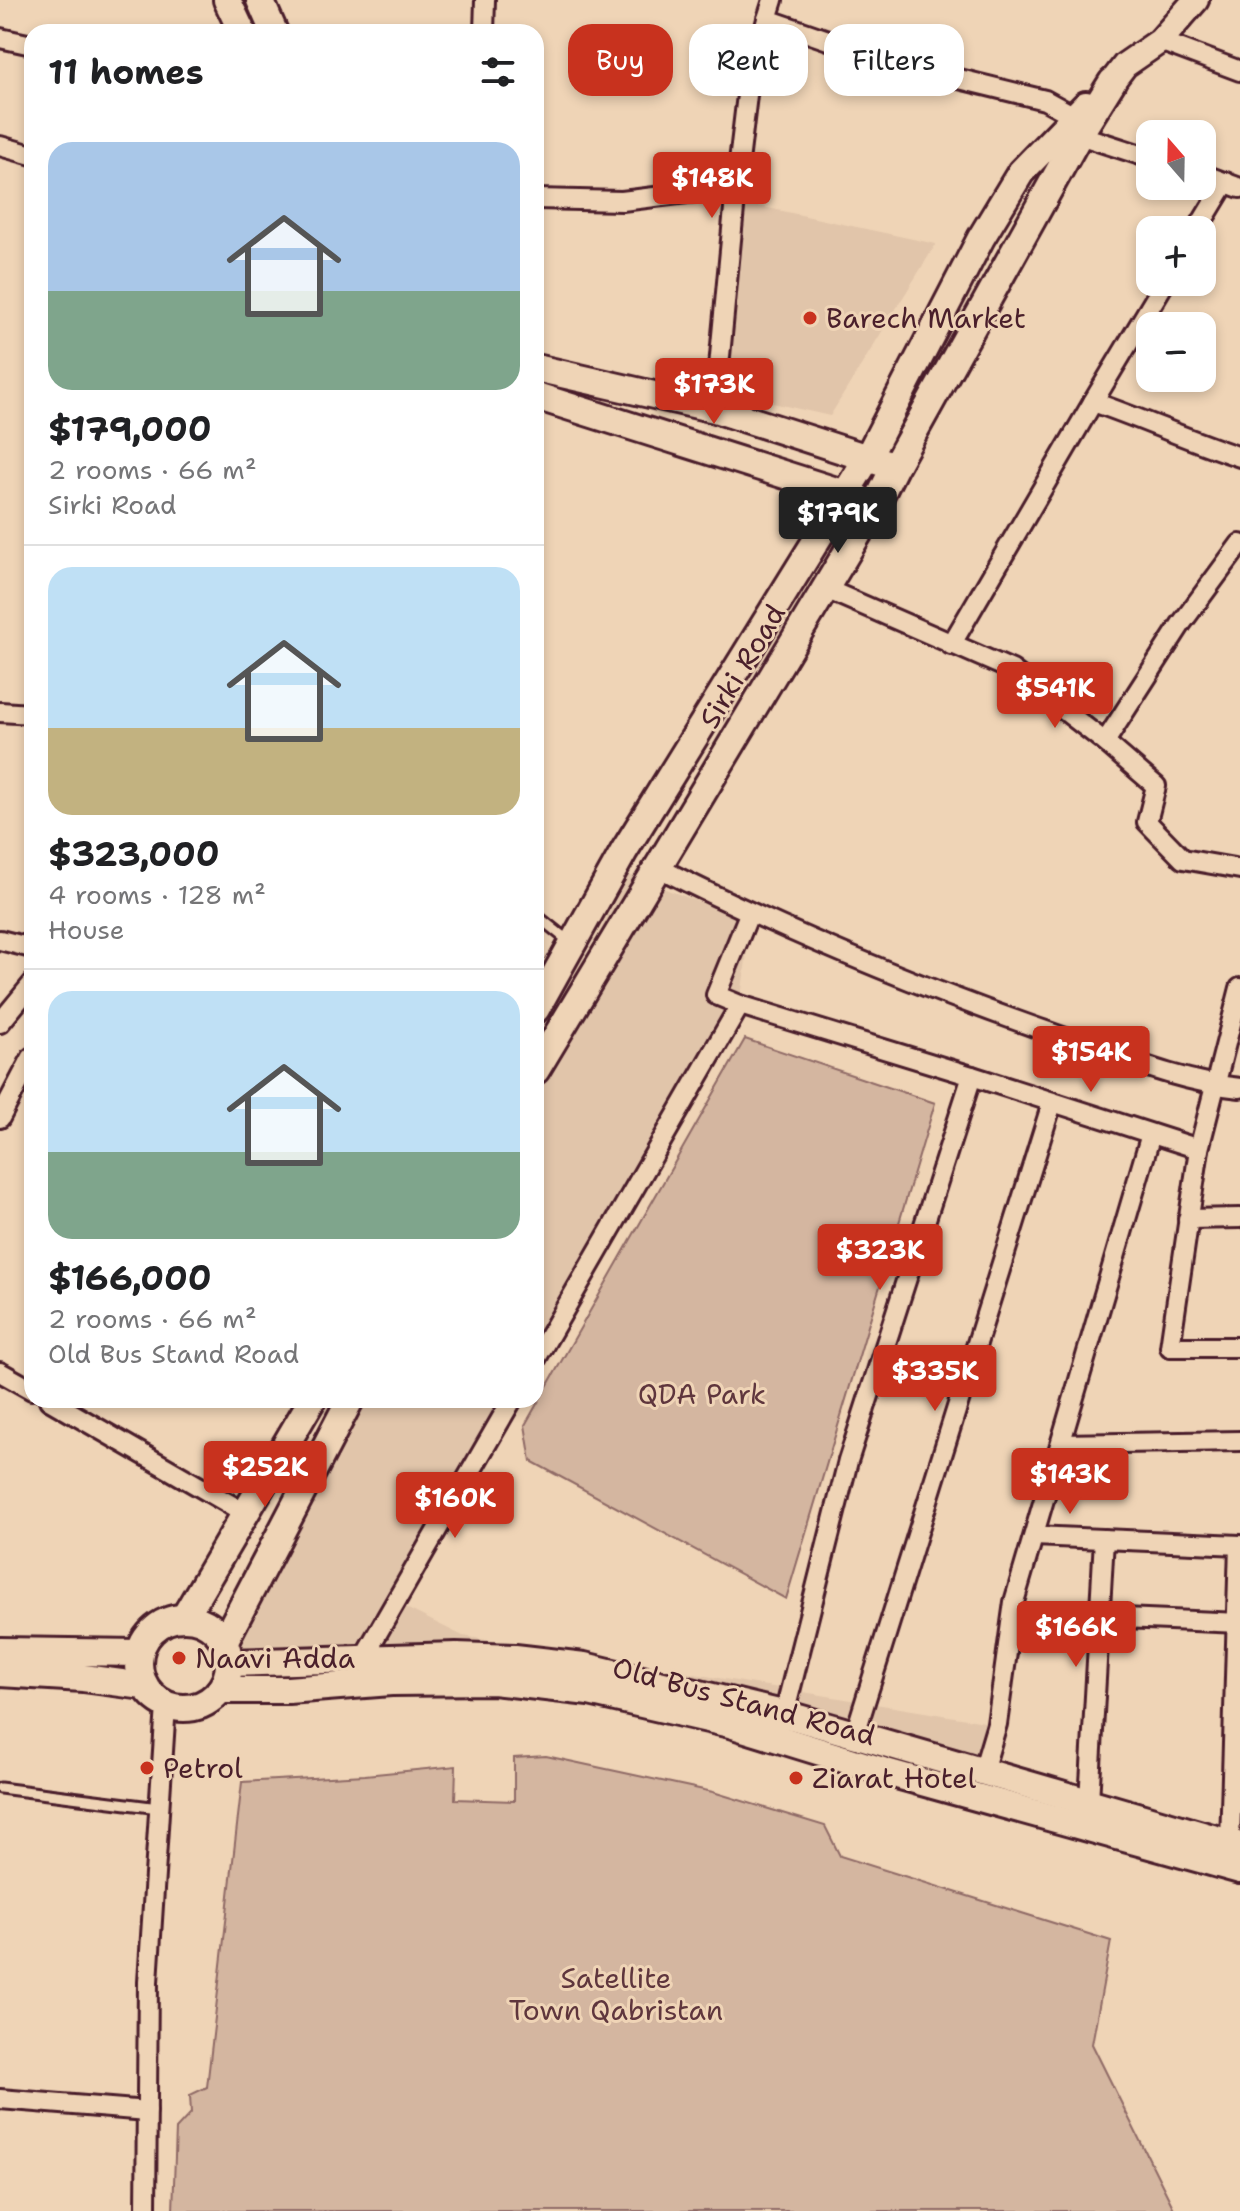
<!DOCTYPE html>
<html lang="en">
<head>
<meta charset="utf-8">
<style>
	body { margin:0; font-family:"Shantell Sans",sans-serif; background:#f2f2f2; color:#202124; height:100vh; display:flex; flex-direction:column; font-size:30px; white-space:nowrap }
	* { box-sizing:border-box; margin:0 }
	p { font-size:26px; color:#757577 }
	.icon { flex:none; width:44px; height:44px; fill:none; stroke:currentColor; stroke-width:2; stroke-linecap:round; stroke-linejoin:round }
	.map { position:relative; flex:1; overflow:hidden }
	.panel { position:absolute; left:24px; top:24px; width:520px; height:1384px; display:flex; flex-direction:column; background:#fff; border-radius:24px; box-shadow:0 4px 12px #0003 }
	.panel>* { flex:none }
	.hud { position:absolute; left:568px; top:24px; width:552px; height:72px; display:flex; gap:16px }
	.needle { width:52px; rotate:340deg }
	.buttons { position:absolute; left:1136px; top:120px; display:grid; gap:16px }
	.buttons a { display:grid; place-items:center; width:80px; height:80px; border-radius:16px; background:#fff; box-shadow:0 4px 12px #0003; font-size:40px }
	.price { position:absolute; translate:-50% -68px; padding:0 18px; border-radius:8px; background:#c8321e; color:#fff; font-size:26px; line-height:52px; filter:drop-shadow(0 2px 4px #0008) }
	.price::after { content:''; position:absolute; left:50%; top:48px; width:24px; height:18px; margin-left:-12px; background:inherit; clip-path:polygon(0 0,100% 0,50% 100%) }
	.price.selected { background:#222; color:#fff }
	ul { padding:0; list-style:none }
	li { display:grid; align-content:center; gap:16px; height:424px; padding:0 24px }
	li+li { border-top:2px solid #e0e0e0 }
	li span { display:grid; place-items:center; height:248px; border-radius:24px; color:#555 }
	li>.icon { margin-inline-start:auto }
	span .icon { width:144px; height:144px; fill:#fffc; stroke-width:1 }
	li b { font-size:34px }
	h2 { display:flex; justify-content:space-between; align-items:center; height:96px; padding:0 24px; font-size:34px }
	.chip { padding:0 28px; border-radius:24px; background:#fff; box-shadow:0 4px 12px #0003; font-size:28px; line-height:72px }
	.chip.selected { background:#c8321e; color:#fff }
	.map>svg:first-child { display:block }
</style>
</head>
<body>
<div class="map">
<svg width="1240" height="2211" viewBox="0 0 1240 2211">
	<rect width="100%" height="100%" fill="#efd4b6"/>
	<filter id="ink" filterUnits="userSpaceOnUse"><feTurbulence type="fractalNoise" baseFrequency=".0125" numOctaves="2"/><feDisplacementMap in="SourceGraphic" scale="16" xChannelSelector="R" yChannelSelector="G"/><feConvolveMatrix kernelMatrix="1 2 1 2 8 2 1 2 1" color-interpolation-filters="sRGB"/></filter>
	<g filter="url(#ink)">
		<g fill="#e1c5aa">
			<path d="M735,201L936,244L830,416L725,392Z"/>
			<path d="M629,875L751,922L740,1005L536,1359V1053Z"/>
			<path d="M354,1400H512L396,1603L463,1636L997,1724L983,1771L784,1715L231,1661L227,1643Z"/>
		</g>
		<g fill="#d4b6a0" stroke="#8f6a66" stroke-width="2">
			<path d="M745,1039L935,1103L786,1599L531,1461L525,1425Z"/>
			<path d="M546,1756L713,1792L825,1826L840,1856L1111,1941L1092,2044L1175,2211H173L176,2129L191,2113L190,2095L207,2087L242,1782L365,1775L456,1766L455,1799L514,1801V1758Z"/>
		</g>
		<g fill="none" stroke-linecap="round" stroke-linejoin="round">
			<defs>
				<g id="service">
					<path d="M536,915L571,943"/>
					<path d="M0,1788L159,1808"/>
				</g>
				<g id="minor">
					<path d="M767,19L773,0"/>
					<path d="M484,32L485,0"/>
					<path d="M0,38L32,45"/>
					<path d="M1160,41L1240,71"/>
					<path d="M1079,135L1150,158"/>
					<path d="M0,146L32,155"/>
					<path d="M1202,174L1240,188"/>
					<path d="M736,187L747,95L767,19L898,64L1045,100L1074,116"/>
					<path d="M536,199L622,201L736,187L715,409"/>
					<path d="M1197,230L1226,182"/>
					<path d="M1093,402L1165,282"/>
					<path d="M826,589L1012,670L1105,742L1156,786L1147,822L1183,859L1240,869"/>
					<path d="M951,645L1093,402C1143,419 1190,441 1240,457"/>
					<path d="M0,712L32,714"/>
					<path d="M1105,742L1181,624L1240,544"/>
					<path d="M657,867C787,933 922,988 1060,1036C1119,1056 1178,1082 1240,1088"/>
					<path d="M749,914L716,995L740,1005L972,1076L848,1461L784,1715"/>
					<path d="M0,940L32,948"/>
					<path d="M1240,988L1199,1149L1170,1347H1240"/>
					<path d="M0,1023L32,984"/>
					<path d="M972,1076L1199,1149"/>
					<path d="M0,1118L32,1057"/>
					<path d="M1188,1219L1240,1218"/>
					<path d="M536,1359L740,1005"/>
					<path d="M0,1372L32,1390"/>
					<path d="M49,1400L245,1513"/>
					<path d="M1061,1444L1240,1441"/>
					<path d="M1034,1536L1240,1545"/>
					<path d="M1100,1617L1240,1623"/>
					<path d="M362,1660L512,1400"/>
					<path d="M855,1734L1052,1103"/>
					<path d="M983,1771L997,1724L1014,1602L1151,1134"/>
					<path d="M1089,1801L1104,1539"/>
					<path d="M1230,1842L1239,1545"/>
					<path d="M0,2099L147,2111"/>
					<path d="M146,2211L148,1982L166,1705"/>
				</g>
				<path id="tertiary" d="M1112,82L1125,65L1160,41L1196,0"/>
				<g id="secondary">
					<path d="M227,0L242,32"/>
					<path d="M260,0L274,32"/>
					<path d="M536,368L715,409L883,463"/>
					<path d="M536,396L858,498"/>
					<path d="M536,1009L624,851L868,457L981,238L1021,172L1086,105"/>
					<path d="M536,1070L876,504L894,468L1079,135L1112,82"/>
					<circle cx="184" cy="1663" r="45"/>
					<path d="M184,1618L312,1400"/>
					<path d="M224,1642L350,1400"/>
					<path d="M0,1651L139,1653"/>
					<path d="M229,1663L456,1656L515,1658L584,1666L795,1717L1240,1846"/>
					<path d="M0,1673L83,1678L144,1686"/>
					<path d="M220,1690H288L391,1682L493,1681L589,1692L730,1724L886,1772L1240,1870"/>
				</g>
			</defs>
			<use href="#service" stroke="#4a1f2b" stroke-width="15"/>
			<use href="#minor" stroke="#4a1f2b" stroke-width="24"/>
			<use href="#tertiary" stroke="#4a1f2b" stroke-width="30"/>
			<use href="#secondary" stroke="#4a1f2b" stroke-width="32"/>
			<use href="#service" stroke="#efd4b6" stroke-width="9"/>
			<use href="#minor" stroke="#efd4b6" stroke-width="18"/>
			<use href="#tertiary" stroke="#efd4b6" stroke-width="24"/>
			<use href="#secondary" stroke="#efd4b6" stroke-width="26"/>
		</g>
	</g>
	<g fill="#c8321e" stroke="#efd4b6" stroke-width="3">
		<circle cx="810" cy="318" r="8"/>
		<circle cx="179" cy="1658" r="8"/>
		<circle cx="147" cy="1768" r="8"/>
		<circle cx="796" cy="1778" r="8"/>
	</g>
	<g text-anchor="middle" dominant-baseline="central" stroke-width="6" stroke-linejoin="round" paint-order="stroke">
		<g font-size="28" fill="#4a1f2b" stroke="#efd4b6" text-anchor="start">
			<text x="826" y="318">Barech Market</text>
			<text x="195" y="1658">Naavi Adda</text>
			<text x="163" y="1768">Petrol</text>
			<text x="812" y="1778">Ziarat Hotel</text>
		</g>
		<g font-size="28" fill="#4a1f2b" stroke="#efd4b6">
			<text transform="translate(742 666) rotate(-59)">Sirki Road</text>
			<text transform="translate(744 1701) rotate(15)">Old Bus Stand Road</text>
		</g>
		<g font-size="28" fill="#5f363d" stroke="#efd4b6">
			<text x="702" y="1394">QDA Park</text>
			<text x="616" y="1978">Satellite<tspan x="616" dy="32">Town Qabristan</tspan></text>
		</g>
	</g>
</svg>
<div class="buttons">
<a><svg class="needle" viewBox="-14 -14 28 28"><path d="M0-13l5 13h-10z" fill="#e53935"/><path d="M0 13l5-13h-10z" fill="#757577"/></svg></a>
<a>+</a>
<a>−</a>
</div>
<b class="price" style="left:712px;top:220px">$148K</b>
<b class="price" style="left:714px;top:426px">$173K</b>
<b class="price selected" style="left:838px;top:555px">$179K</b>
<b class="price" style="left:1055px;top:730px">$541K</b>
<b class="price" style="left:1091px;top:1094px">$154K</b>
<b class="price" style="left:880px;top:1292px">$323K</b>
<b class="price" style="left:935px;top:1413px">$335K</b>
<b class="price" style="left:265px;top:1509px">$252K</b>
<b class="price" style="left:1070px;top:1516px">$143K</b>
<b class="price" style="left:455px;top:1540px">$160K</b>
<b class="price" style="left:1076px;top:1669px">$166K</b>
<div class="hud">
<a class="chip selected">Buy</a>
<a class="chip">Rent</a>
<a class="chip">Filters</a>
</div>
<section class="panel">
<h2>11 homes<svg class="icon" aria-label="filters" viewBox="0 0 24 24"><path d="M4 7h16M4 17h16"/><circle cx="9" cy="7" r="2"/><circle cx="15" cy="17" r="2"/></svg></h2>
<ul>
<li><span style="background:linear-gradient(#a9c7e8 60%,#7fa58c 0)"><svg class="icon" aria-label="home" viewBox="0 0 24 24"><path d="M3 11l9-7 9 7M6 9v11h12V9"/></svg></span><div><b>$179,000</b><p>2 rooms · 66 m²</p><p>Sirki Road</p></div></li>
<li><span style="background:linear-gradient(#bfe0f5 65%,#c2b280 0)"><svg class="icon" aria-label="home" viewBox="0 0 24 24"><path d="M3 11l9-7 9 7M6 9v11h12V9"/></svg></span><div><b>$323,000</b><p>4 rooms · 128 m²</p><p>House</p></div></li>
<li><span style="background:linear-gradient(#bfe0f5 65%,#7fa58c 0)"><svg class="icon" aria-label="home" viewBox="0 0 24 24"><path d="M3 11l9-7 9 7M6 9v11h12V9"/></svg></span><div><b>$166,000</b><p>2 rooms · 66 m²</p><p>Old Bus Stand Road</p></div></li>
</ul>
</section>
</div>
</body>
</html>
